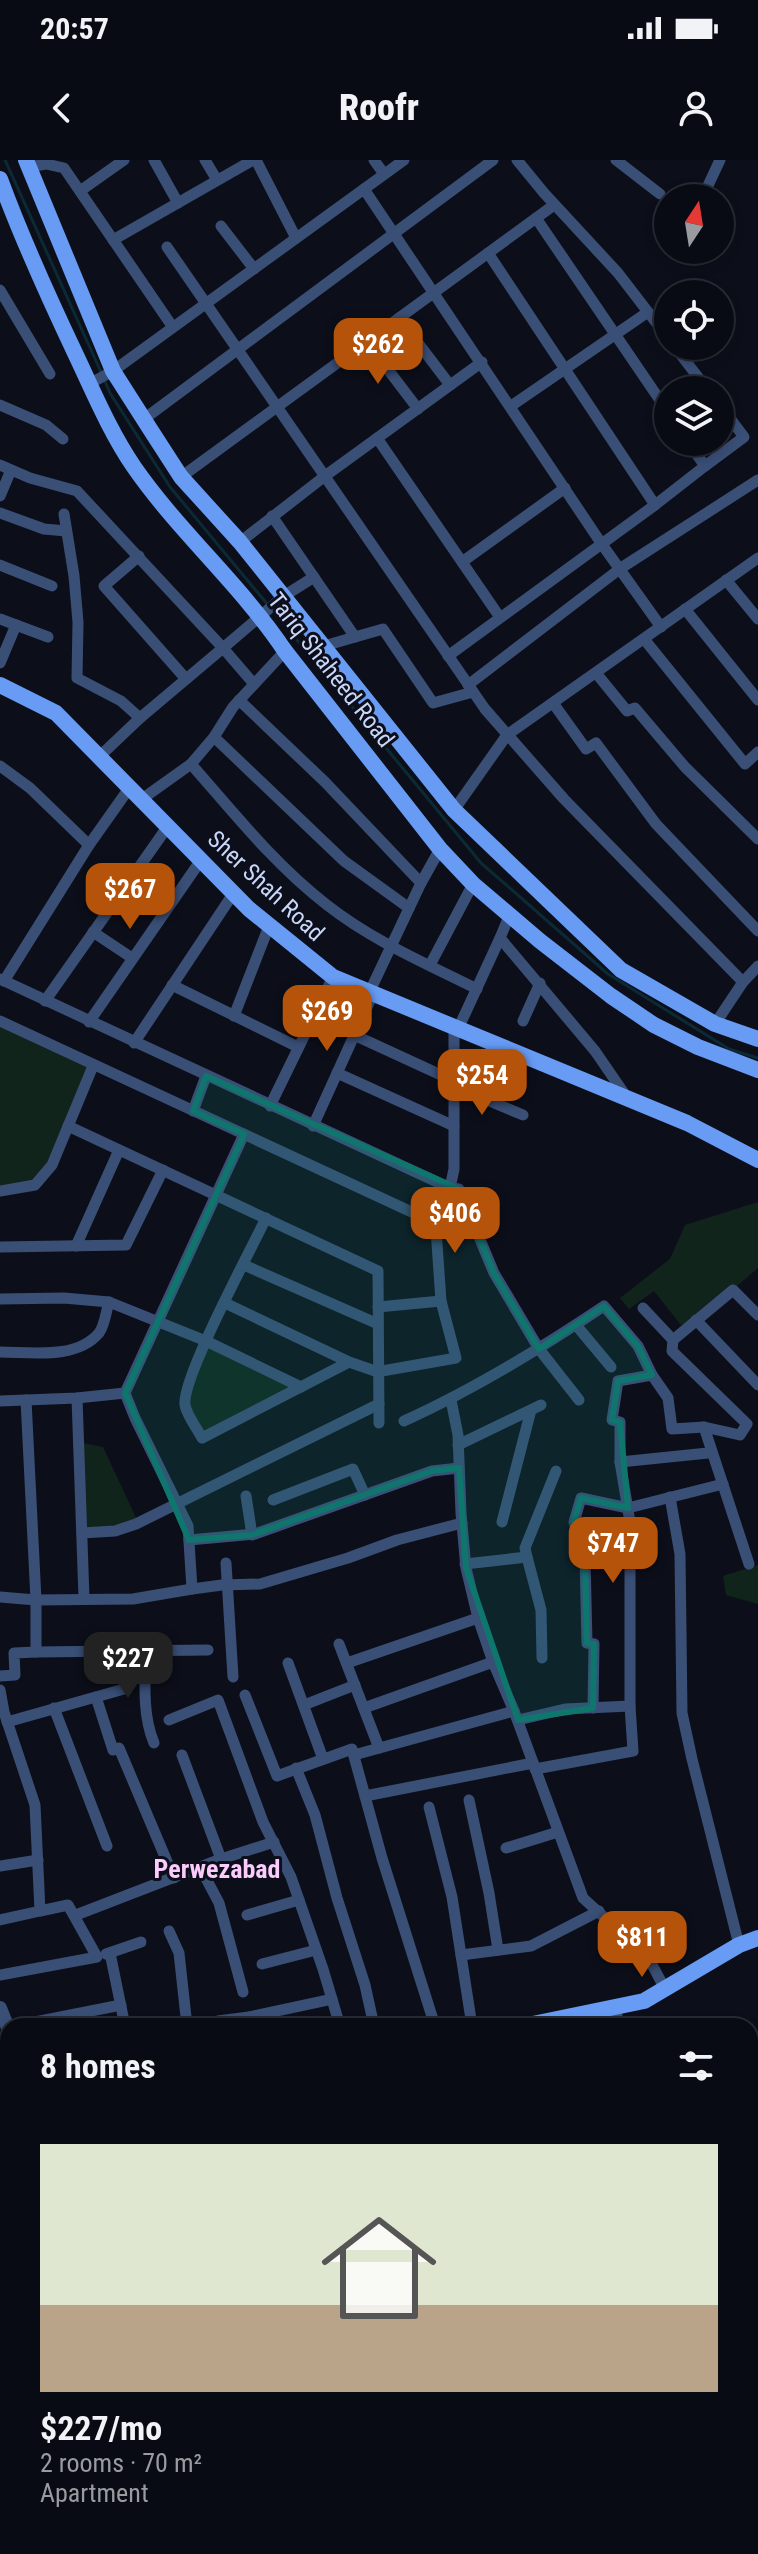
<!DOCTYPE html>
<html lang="en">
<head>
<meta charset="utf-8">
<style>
	body { margin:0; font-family:"Roboto Condensed",sans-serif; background:#12141d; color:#f1f3f6; height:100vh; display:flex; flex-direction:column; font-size:30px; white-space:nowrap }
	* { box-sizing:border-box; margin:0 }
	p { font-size:26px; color:#999ba0 }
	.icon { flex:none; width:44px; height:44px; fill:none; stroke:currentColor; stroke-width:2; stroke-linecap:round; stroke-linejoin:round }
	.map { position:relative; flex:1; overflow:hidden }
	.side { position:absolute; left:0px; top:1858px; width:758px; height:536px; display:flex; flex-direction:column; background:#090b14; border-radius:24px 24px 0 0; box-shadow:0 4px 12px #0003,0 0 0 2px #292b34 }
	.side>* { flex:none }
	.needle { width:52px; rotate:12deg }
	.fabs { position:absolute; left:654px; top:24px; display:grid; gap:16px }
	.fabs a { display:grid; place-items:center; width:80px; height:80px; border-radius:50%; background:#090b14; box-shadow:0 4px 12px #0003,0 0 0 2px #292b34; font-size:40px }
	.price { position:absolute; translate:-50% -68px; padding:0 18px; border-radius:16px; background:#b45309; color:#fff; font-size:26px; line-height:52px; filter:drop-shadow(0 2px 4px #0008) }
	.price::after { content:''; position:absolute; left:50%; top:48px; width:24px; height:18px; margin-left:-12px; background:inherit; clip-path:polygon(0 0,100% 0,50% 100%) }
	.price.selected { background:#222; color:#fff }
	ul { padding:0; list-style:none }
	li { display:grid; align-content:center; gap:16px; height:424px; padding:0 40px }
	li span { display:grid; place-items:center; height:248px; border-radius:0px; color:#555 }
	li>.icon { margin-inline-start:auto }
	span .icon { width:144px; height:144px; fill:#fffc; stroke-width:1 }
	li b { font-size:34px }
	h2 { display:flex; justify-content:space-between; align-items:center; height:96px; padding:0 40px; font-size:34px }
	.status { display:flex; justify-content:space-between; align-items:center; height:56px; padding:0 40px; background:#090b14; direction:ltr }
	.status svg { height:22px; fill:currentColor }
	header { display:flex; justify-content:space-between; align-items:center; height:104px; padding:0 40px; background:#090b14; font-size:36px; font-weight:800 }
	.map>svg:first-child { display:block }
</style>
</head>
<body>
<div class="status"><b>20:57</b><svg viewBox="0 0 49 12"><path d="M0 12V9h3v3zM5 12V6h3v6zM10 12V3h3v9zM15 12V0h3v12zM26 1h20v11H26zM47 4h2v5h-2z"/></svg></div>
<header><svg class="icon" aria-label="back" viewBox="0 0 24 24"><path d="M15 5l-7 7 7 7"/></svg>Roofr<svg class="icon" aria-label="person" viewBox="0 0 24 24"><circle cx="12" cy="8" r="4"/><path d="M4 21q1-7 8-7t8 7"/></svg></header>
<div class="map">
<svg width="758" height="2394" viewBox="0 0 758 2394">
	<rect width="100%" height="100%" fill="#0c0f1a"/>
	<g fill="#10241b">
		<path d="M0,863L93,906L52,1005L35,1025L0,1031Z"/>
		<path d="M758,1042V1108L685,1170L654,1131L629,1149L620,1138L670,1099L685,1065Z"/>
		<path d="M206,1181L301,1227L205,1277C175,1235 188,1225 206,1181Z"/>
		<path d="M78,1282L103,1287L138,1362L82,1373Z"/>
		<path d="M758,1405V1444L726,1435L723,1416Z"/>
	</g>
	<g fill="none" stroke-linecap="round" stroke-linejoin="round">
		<g stroke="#0b2a34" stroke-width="3">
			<path d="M5,0L101,212"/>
			<path d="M104,219L110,233L170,327L268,445"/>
			<path d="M273,451L481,703L608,814L729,889L758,898"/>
		</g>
		<g stroke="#3a4f76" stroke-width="11">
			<path d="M154,0L178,43"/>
			<path d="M205,0L217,20"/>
			<path d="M256,0L296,78"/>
			<path d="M374,0L384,14"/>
			<path d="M517,0L544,33L618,113L668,178"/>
			<path d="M616,0L660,34"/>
			<path d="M29,7L46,4L64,8L172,166"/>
			<path d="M364,29L601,383L661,467"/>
			<path d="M80,31L124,0"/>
			<path d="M705,32L720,0"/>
			<path d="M536,58L668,252"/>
			<path d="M221,66L254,109"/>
			<path d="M113,80L253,0"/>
			<path d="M167,87L485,549L564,639L743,822"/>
			<path d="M0,130L50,214"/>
			<path d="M399,158L450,225"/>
			<path d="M367,182L418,249"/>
			<path d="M674,186L708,230"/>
			<path d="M89,224L113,211L404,0"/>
			<path d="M0,245L46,265L63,279"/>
			<path d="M511,246L648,152"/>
			<path d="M144,259L493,0"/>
			<path d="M377,278L499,456"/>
			<path d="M0,305L30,318L77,331L223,488L284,436L314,417"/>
			<path d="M705,306L744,277L720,245"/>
			<path d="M181,317L554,45"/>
			<path d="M0,336L11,310"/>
			<path d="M655,345L705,306L688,282"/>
			<path d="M0,353L44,369L66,371"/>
			<path d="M64,354L74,416L78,462L77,518L121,541L140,558L100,596"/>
			<path d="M272,356L355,477L383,469L433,543L473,532"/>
			<path d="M240,382L325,316L482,202"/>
			<path d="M139,396L104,426L186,519"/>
			<path d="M462,402L565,328"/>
			<path d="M0,405L52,426"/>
			<path d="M726,420L758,459"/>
			<path d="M685,449L758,540"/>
			<path d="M0,459L16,465"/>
			<path d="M644,479L745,604L758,592"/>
			<path d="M324,486L355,477"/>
			<path d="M448,496L655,345L488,93"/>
			<path d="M0,503L16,465L48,477"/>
			<path d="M596,513L627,551L635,548L685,607L758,679"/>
			<path d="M468,525L621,408L758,320"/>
			<path d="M239,540L325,622L421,723"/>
			<path d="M553,543L586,589L596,583L656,664L758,771"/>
			<path d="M140,558L223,488L254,524"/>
			<path d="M214,577L344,701L409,748"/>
			<path d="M191,604C234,653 275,705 327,745C373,781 425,803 477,829"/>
			<path d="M0,606L30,628L89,685L4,821"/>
			<path d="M142,639L191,604L214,577L233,547L285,491"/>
			<path d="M454,650L507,575L758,398"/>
			<path d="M89,685L130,627"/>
			<path d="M510,754L500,778L595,891L628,939"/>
			<path d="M93,772L132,798"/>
			<path d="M430,805L473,724"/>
			<path d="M0,819L450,1028L431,1061L0,861"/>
			<path d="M172,825L298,887"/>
			<path d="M369,833L421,723L440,689"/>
			<path d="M45,841L168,666"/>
			<path d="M234,856L269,766"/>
			<path d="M523,861L540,823"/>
			<path d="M89,862L201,700"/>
			<path d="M715,864L743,822L758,806"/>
			<path d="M454,868V1009L450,1028L459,1029L494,1113L539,1189L579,1240"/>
			<path d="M458,869L500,778"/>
			<path d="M354,875L454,921"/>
			<path d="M134,883L233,734"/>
			<path d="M337,913L454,966"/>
			<path d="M454,926L523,955"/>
			<path d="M270,946L333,817"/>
			<path d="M193,951L206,916"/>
			<path d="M68,966L378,1111L379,1263"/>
			<path d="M313,966L373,834"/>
			<path d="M0,1031L35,1025L52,1005L93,906"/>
			<path d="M266,1058C251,1090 181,1219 185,1245C187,1256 197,1268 202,1278L349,1202"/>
			<path d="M431,1061L436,1069L441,1141"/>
			<path d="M76,1086L119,990"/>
			<path d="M0,1087L126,1085L163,1010"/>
			<path d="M244,1105L378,1164"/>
			<path d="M0,1139L64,1138L109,1142L206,1181L301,1227"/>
			<path d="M225,1143L349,1202L378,1212"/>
			<path d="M378,1147L441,1141L456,1198L382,1211"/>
			<path d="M643,1148L673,1180L733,1130L758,1155"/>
			<path d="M696,1160L758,1225"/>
			<path d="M576,1165L611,1207"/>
			<path d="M0,1192C31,1192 76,1200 99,1173C105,1165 106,1151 109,1142"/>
			<path d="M652,1215L618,1221L612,1260L620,1262V1302L708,1293"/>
			<path d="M125,1233L244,974"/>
			<path d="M77,1238L84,1438"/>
			<path d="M26,1240L36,1440V1492L208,1490"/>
			<path d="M451,1240L458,1275L461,1353L466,1408L478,1458L493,1502L514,1551L583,1738L648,1797L665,1829"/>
			<path d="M0,1241L77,1238L125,1233L135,1258L188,1366L192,1429L133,1439L36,1440L0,1437"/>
			<path d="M404,1261C475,1229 540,1189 604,1146L638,1186L652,1215L668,1238L672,1269L704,1267L740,1275L747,1264L672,1191L673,1180"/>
			<path d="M704,1267L749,1404"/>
			<path d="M458,1285L541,1245"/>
			<path d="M620,1302L630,1362V1546"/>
			<path d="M246,1336L252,1375"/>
			<path d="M670,1337L680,1394L682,1553L692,1599L739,1785"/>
			<path d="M273,1340L353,1309L365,1335"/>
			<path d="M502,1362L531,1250"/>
			<path d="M82,1373L115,1371L136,1364L379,1244"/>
			<path d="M189,1380L255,1374L432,1311L459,1308"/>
			<path d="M527,1397L541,1450L542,1498"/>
			<path d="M226,1403L233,1517"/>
			<path d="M465,1404L527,1397L525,1388L556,1311"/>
			<path d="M192,1429L222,1425L260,1424L348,1398L397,1380L462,1363"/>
			<path d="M339,1484L379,1588"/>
			<path d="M146,1490C145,1520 142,1555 154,1583"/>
			<path d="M288,1503L323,1599"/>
			<path d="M347,1503L478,1458"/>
			<path d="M0,1516L15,1515L14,1493L36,1492"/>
			<path d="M0,1530L4,1552L35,1645L40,1751L0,1760"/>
			<path d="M245,1535L277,1616L352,1589L382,1698L435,1866"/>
			<path d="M96,1537L113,1590L119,1588L174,1718"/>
			<path d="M304,1545L355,1525"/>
			<path d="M54,1548L107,1686"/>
			<path d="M364,1548L493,1502"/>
			<path d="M593,1548L594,1484L587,1483L585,1399L574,1362L581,1338L628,1348L723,1324"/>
			<path d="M169,1560L218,1540L263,1662L291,1717L323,1809L340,1866"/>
			<path d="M518,1560L565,1549L630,1546L633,1591L535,1609"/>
			<path d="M7,1562L124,1529"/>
			<path d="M182,1595L221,1699"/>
			<path d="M354,1595L514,1551"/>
			<path d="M296,1608L315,1655L337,1738L365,1825L374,1866"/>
			<path d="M365,1636L533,1603"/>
			<path d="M469,1640L489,1733L498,1790"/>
			<path d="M429,1647L452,1737L472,1866"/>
			<path d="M506,1688L558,1672"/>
			<path d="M0,1706L38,1700"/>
			<path d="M200,1707L219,1743L243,1832"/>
			<path d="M76,1755L221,1699L274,1682"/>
			<path d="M247,1755L299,1740"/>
			<path d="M169,1771L179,1793L187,1866"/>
			<path d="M110,1793L125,1866"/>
			<path d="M106,1794L141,1782"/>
			<path d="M461,1795L531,1786L599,1751"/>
			<path d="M262,1804L316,1790"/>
			<path d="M0,1815L97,1797L68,1745L40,1751"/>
			<path d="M218,1861L249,1857"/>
			<path d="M15,1866L121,1845"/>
			<path d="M251,1866L249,1857L332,1839"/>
			<path d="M750,1936L758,1924"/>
			<path d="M750,2020L758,2023"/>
			<path d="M0,2042L6,2027"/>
			<path d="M0,2048L8,2056"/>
			<path d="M0,2102L8,2111"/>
			<path d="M750,2105L758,2109"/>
			<path d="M0,2130L8,2121"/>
			<path d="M0,2205L8,2199"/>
			<path d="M0,2235L8,2244"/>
			<path d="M233,2386L269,2394"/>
			<path d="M543,2386L553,2394"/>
			<path d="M713,2386L724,2394"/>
			<path d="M159,2394L172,2386"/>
			<path d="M209,2394L210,2386"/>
			<path d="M345,2394L347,2386"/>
		</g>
		<g stroke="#3a4f76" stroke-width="14">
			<path d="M0,1848L8,1868"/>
			<path d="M615,1848L616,1866"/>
			<path d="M750,2177L758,2182"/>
			<path d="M750,2335L758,2328"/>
			<path d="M687,2394L695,2386"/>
		</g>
		<g stroke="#679bf4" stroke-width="16">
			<path d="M26,0L113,211L150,269L181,317L240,382L454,650L621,810L715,864L758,879"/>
			<path d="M0,19C22,79 48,136 75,193C93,231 110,272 134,307C179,372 241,425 285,491L440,689L473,724L540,781L611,836L654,865L698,887L758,910"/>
			<path d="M0,525L56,553L249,749L333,817L687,963L758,1000"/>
			<path d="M523,1866L644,1841L739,1785L758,1778"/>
			<path d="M0,1928L8,1927"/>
		</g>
	</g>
	<path fill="#0f766e" fill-opacity="0.2" stroke="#0f766e" stroke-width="6" stroke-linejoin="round" d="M206,916L459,1029L494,1113L539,1189L604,1146L638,1186L652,1215L618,1221L612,1260L620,1262L628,1348L581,1338L574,1362L585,1399L587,1483L594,1484L593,1548L518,1560L466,1408L459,1308L432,1311L252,1375L189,1380L125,1233L244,974L193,951Z"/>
	<g text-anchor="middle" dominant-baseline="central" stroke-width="6" stroke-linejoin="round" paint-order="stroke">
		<g font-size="24" fill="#c9d7fb" stroke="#0c0f1a">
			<text transform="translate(331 510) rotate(52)">Tariq Shaheed Road</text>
			<text transform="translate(266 726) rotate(43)">Sher Shah Road</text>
		</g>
		<g font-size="26" font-weight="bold" fill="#facbfb" stroke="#0c0f1a">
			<text x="217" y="1709">Perwezabad</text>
		</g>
	</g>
</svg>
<div class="fabs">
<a><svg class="needle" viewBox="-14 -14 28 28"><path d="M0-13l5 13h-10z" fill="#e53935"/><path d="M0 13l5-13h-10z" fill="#999ba0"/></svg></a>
<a><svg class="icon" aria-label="locate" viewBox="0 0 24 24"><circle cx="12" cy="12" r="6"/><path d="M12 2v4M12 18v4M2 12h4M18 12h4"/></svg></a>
<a><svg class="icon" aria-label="layers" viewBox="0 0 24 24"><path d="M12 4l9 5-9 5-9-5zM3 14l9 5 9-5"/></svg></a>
</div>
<b class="price" style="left:378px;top:226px">$262</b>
<b class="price" style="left:130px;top:771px">$267</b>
<b class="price" style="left:327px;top:893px">$269</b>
<b class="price" style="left:482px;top:957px">$254</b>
<b class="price" style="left:455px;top:1095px">$406</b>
<b class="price" style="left:613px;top:1425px">$747</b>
<b class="price selected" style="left:128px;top:1540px">$227</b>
<b class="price" style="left:642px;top:1819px">$811</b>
<section class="side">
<h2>8 homes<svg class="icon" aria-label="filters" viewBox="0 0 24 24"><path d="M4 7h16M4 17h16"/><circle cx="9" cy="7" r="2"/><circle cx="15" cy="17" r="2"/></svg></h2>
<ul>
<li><span style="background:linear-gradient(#dfe7d0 65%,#b9a48a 0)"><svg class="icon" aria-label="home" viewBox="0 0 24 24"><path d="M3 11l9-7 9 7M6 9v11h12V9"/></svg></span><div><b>$227/mo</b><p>2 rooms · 70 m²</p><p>Apartment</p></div></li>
</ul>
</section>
</div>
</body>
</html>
